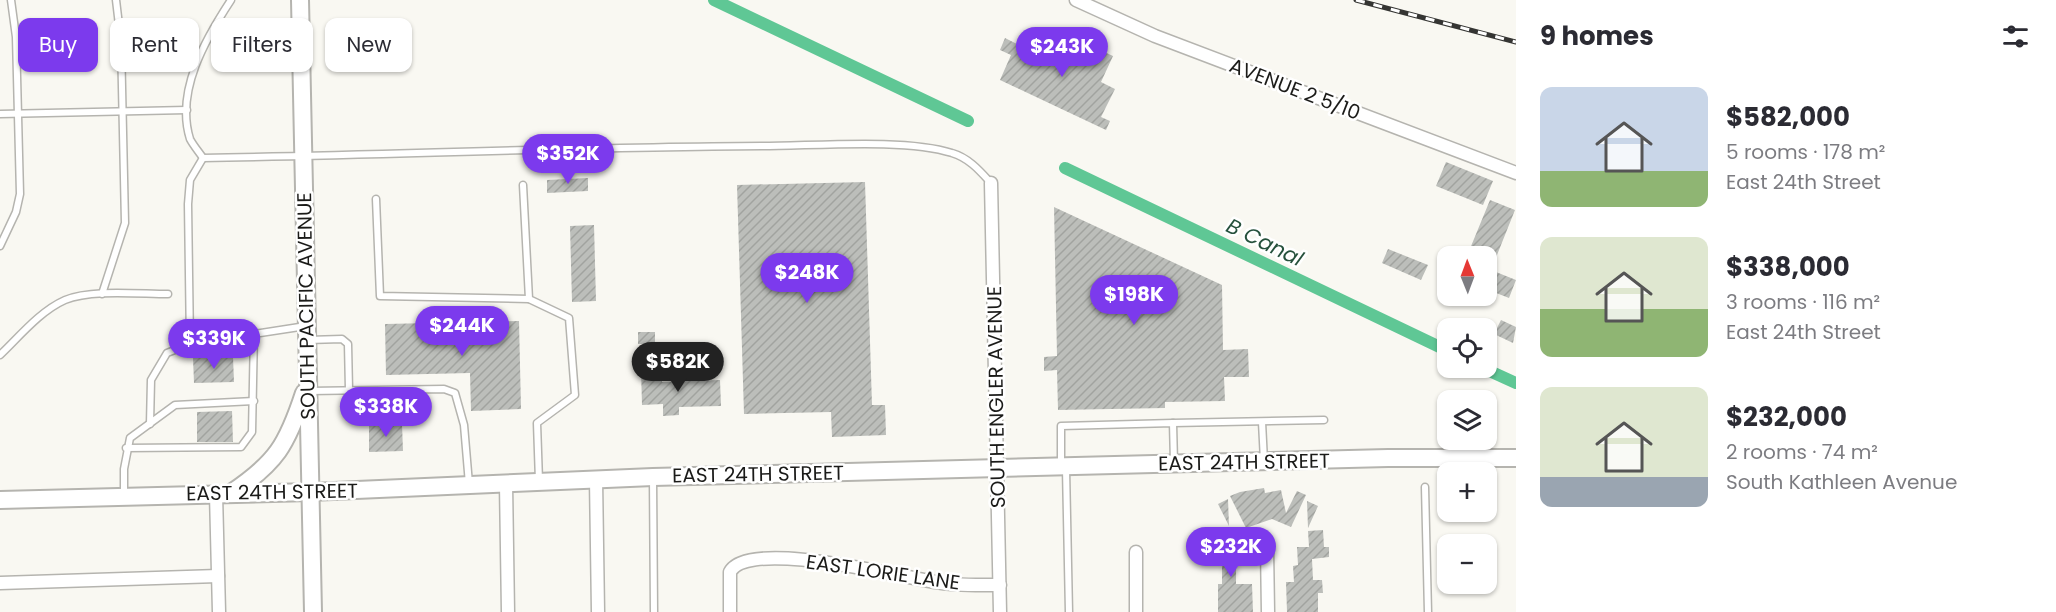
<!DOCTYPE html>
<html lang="en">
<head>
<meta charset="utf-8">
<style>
	body { margin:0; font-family:Poppins,sans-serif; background:#f2f2f3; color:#2b2b33; height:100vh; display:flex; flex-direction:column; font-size:22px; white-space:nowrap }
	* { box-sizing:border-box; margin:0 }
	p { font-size:20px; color:#7c7c81 }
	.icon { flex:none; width:33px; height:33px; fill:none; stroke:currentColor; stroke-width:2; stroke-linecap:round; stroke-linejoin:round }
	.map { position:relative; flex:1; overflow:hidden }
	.details { display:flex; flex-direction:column; background:#fff; width:540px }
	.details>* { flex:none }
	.hud { position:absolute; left:18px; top:18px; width:570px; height:54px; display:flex; gap:12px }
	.needle { width:39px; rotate:359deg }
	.controls { position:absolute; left:1437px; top:246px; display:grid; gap:12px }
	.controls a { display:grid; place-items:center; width:60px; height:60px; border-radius:12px; background:#fff; box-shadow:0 2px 4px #0004; font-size:30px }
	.price { position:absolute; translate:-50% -51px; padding:0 14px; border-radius:21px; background:#7c3aed; color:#fff; font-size:20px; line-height:39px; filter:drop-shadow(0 2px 3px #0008) }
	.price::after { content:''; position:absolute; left:50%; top:36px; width:18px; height:14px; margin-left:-9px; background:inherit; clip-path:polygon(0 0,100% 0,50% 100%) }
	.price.active { background:#222; color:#fff }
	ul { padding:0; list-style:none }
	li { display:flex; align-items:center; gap:18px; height:150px; padding:0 24px }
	li span { display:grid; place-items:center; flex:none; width:168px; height:120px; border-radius:12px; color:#555 }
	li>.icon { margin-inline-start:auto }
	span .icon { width:72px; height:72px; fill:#fffc; stroke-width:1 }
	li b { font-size:26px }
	h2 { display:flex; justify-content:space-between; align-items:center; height:72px; padding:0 24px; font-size:26px }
	.chip { padding:0 21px; border-radius:12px; background:#fff; box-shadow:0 2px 4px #0004; font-size:21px; line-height:54px }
	.chip.active { background:#7c3aed; color:#fff }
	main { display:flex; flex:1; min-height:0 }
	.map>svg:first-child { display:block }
</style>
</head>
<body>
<main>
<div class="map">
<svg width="1516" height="612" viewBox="0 0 1516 612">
	<defs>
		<pattern id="building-hatch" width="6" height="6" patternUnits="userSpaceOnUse" patternTransform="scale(1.5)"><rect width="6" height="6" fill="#bcbeba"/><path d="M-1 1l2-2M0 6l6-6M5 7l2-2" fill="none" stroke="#a1a39f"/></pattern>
	</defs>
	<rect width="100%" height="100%" fill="#f9f8f2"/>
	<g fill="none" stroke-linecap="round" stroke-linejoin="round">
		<g stroke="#5fc795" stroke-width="12">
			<path d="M714,0L968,121"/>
			<path d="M1065,168L1448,351"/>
			<path d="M1483,368L1516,383"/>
		</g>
	</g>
	<g fill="url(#building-hatch)">
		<path d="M1005,38L1029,50L1035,38L1079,59L1087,44L1113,56L1101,82L1115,89L1101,117L1110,121L1106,130L1000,80L1011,55L1000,50Z"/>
		<path d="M1446,162L1493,181L1483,205L1436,186Z"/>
		<path d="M588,178V191L547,193V180Z"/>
		<path d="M865,182L872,405H885L886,435L832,437L831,412L744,414L737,185Z"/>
		<path d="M1490,200L1515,210L1491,270L1516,280L1509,298L1486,289V256H1467Z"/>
		<path d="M1054,207L1222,285L1223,350L1248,349L1249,377H1224L1225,401L1165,402V408L1058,410L1057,370L1044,371V357L1057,356Z"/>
		<path d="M594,225L596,301L572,302L570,226Z"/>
		<path d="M1388,249L1428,265L1421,280L1382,263Z"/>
		<path d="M1501,320L1516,327L1513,343L1494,334Z"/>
		<path d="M519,321L521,409L471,411L470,373L386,375L385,324Z"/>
		<rect x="638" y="332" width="17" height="12"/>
		<path d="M233,357L234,382L194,383L193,358Z"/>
		<path d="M641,370H661L662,382L720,380L721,406L679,407V415L663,416V404L642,405Z"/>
		<path d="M232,411L233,442H197V412Z"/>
		<path d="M402,424L403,451L369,452V425Z"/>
		<path d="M1264,488L1265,493L1281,490L1286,513L1297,491L1306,495L1291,527L1272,519L1246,528L1230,496L1240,492Z"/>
		<path d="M1228,499L1229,526L1218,504Z"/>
		<path d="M1307,501L1318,506L1308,528Z"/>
		<path d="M1323,530L1324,547H1329V557L1312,559L1313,580H1322L1323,593H1318V612H1287L1286,582H1294L1293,566L1298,565L1297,547H1309L1308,531Z"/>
		<path d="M1229,532L1230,549H1240L1241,560H1236V584H1252L1253,612H1218V584H1222V561L1211,560V550H1215L1214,533Z"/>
	</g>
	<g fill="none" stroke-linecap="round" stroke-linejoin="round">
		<defs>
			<g id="lane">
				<path d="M0,114L187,110"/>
				<path d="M203,158C389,155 575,147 762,146C814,146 905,138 952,153C969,158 980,171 991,183"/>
				<path d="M203,158C199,152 193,145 190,139C175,91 206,38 231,0"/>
				<path d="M523,185L529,299L569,318L575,395L537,423L539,481"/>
				<path d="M376,199L380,296L529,299"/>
				<path d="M0,246L16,212L20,194L16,37L11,0"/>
				<path d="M102,294L125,223L121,42L116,0"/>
				<path d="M308,340L342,339L348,344L349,390"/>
				<path d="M190,344L188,204L190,180L203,158"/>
				<path d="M0,355C19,337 40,311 65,300C91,289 139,294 168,294"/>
				<path d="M309,391L444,389L455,393L464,425L469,484"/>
				<path d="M1262,422L1264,461"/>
				<path d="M1173,423L1324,420"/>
				<path d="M150,424L151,380L167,353L190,344L306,326"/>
				<path d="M126,448L241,447L252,432L254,332"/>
				<path d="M1061,465V426L1173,423L1174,463"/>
				<path d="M1066,469L1069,612"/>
				<path d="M653,478L654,612"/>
				<path d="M1425,487L1428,612"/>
				<path d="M124,495V469L130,438L175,405L254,401"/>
			</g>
			<g id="street">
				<path d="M1076,0L1155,36L1516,173"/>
				<path d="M991,183L1000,612"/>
				<path d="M596,479L598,612"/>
				<path d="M506,484L508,612"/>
				<path d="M216,494L219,612"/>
				<path d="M1267,548L1268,612"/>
				<path d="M0,583L218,576"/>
				<path d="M730,612V572C747,538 901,577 935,582C956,586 978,585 1000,585"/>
				<path d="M1136,612V552"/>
			</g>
			<g id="secondary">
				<path d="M300,0L313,612"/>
				<path d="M231,493C276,463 287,445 304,393"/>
				<path d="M0,500L311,492L653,477L1388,458H1516"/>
			</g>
		</defs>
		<use href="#lane" stroke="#b5b4af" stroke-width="9"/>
		<use href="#street" stroke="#b5b4af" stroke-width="15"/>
		<use href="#secondary" stroke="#b5b4af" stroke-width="20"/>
		<use href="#lane" stroke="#fff" stroke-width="6"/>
		<use href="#street" stroke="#fff" stroke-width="12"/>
		<use href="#secondary" stroke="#fff" stroke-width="16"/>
		<defs>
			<path id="rail" d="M1356,0L1516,42"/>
		</defs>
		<use href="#rail" stroke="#353533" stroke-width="5"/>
		<use href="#rail" stroke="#fff" stroke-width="3" stroke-dasharray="9" stroke-linecap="butt"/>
	</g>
	<g text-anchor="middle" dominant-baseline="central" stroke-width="5" stroke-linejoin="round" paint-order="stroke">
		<g font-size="20" fill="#1b1b19" stroke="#fff">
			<text transform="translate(1295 89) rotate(21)">AVENUE 2 5/10</text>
			<text transform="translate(306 306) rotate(-91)">SOUTH PACIFIC AVENUE</text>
			<text transform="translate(996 397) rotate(-91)">SOUTH ENGLER AVENUE</text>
			<text transform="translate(1244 462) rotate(-1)">EAST 24TH STREET</text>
			<text transform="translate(758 474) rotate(-1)">EAST 24TH STREET</text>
			<text transform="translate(272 492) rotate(-1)">EAST 24TH STREET</text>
			<text transform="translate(883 572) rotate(8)">EAST LORIE LANE</text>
		</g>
		<g font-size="21" font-style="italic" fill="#26513c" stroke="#fff">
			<text transform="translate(1265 242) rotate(26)">B Canal</text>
		</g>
	</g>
</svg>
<div class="controls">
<a><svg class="needle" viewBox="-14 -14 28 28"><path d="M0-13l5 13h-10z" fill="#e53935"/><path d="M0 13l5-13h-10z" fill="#7c7c81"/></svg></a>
<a><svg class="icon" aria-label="locate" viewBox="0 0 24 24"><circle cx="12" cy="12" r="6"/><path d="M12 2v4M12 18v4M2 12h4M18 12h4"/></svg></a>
<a><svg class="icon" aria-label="layers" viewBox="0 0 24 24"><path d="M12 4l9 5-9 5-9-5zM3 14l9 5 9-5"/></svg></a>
<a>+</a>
<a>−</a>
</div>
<b class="price" style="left:1062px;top:78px">$243K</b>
<b class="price" style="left:568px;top:185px">$352K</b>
<b class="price" style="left:807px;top:304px">$248K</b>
<b class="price" style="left:1134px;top:326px">$198K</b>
<b class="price" style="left:462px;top:357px">$244K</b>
<b class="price" style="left:214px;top:370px">$339K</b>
<b class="price active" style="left:678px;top:393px">$582K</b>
<b class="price" style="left:386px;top:438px">$338K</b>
<b class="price" style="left:1231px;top:578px">$232K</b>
<div class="hud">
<a class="chip active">Buy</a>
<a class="chip">Rent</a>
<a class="chip">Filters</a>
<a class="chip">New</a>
</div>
</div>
<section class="details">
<h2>9 homes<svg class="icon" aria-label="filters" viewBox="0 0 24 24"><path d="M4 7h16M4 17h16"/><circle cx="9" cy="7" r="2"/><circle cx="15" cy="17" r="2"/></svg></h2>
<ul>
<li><span style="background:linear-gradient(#c9d6e8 70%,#8fb573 0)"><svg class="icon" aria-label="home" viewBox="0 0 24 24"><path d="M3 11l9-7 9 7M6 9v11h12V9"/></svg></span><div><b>$582,000</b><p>5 rooms · 178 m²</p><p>East 24th Street</p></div></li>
<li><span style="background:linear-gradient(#dfe7d0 60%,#8fb573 0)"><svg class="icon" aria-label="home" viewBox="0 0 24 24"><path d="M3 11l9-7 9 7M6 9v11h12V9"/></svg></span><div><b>$338,000</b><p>3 rooms · 116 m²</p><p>East 24th Street</p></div></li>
<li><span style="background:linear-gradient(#dfe7d0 75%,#9aa5b1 0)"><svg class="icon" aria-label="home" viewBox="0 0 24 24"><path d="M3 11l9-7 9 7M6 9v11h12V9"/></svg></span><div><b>$232,000</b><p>2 rooms · 74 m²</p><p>South Kathleen Avenue</p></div></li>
</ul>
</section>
</main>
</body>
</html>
